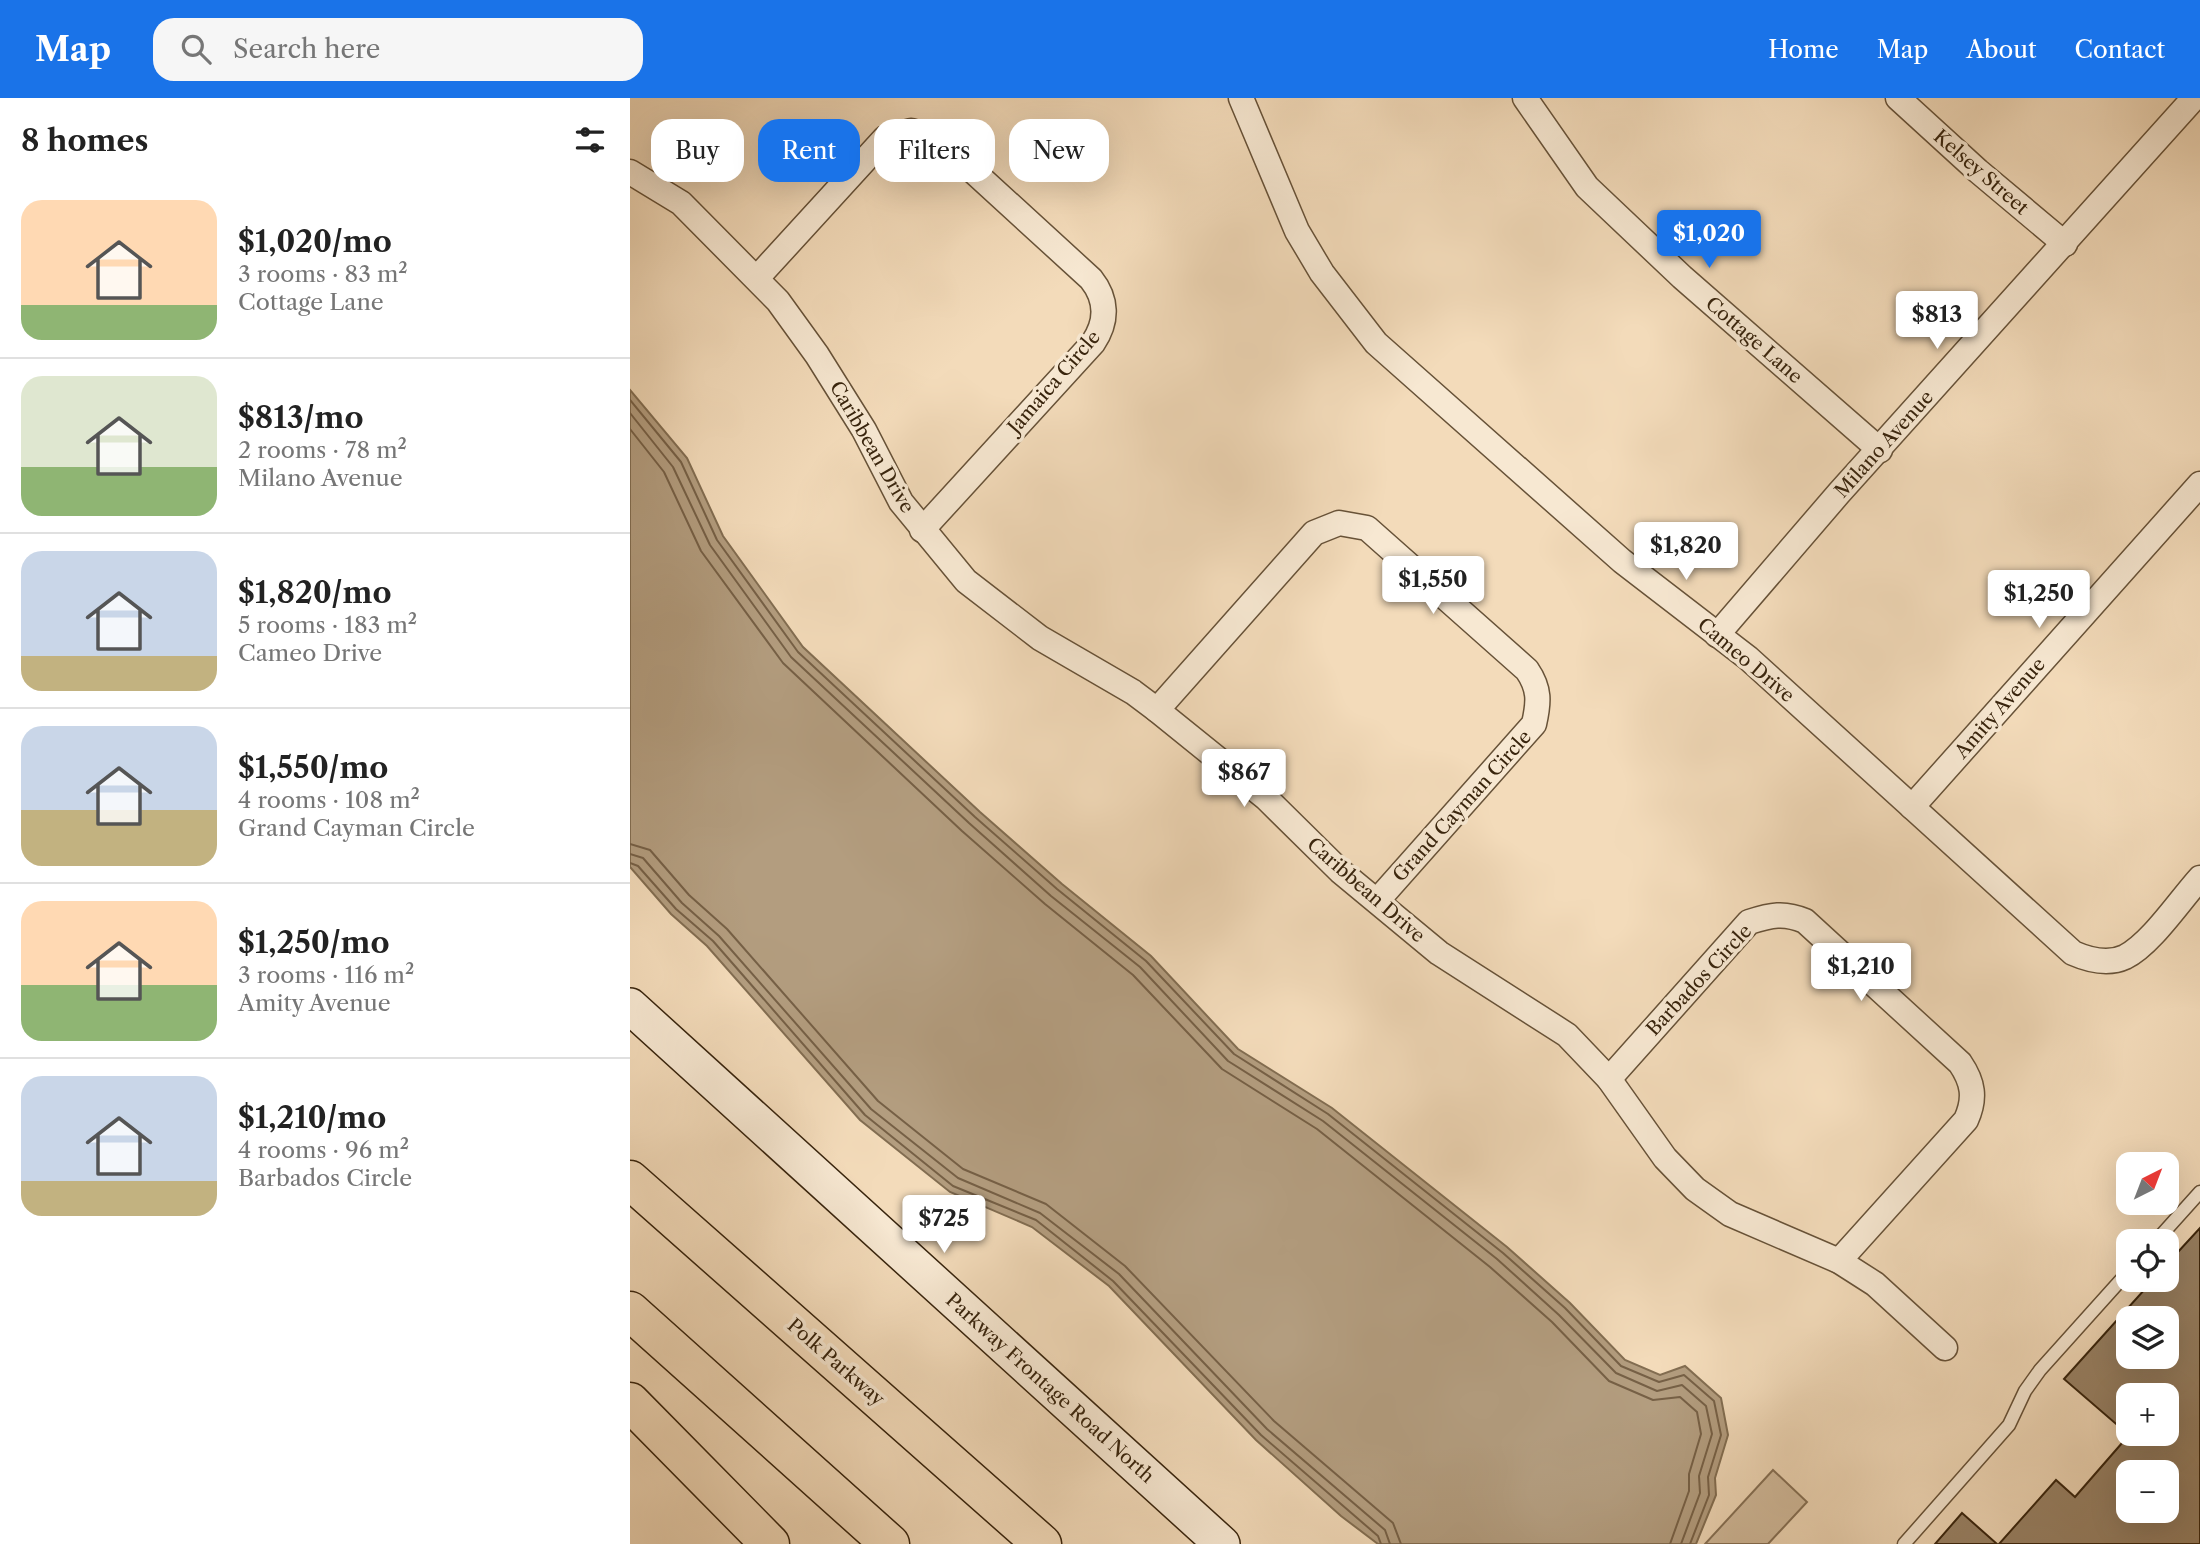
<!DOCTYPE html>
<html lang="en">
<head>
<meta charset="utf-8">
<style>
	body { margin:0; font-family:"Libre Caslon Text",serif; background:#f6f6f6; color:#222; height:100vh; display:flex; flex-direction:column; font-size:26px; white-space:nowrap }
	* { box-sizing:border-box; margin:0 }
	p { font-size:23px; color:#767676 }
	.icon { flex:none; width:38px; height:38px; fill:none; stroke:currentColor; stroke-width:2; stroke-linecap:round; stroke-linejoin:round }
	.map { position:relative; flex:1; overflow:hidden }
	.sheet { display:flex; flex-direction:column; background:#fff; width:630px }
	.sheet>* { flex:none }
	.hud { position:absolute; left:21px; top:21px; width:665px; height:63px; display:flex; gap:14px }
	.needle { width:46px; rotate:42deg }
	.fabs { position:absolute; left:1486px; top:1054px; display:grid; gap:14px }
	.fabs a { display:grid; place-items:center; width:63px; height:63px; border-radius:14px; background:#fff; box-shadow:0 7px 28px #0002; font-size:35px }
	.price { position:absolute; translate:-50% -60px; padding:0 16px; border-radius:7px; background:#fff; color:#222; font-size:23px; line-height:46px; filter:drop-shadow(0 2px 4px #0008) }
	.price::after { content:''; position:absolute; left:50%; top:42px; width:21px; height:16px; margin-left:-10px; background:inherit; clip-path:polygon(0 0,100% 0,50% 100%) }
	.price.current { background:#1a73e8; color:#fff }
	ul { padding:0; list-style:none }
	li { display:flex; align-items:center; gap:21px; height:175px; padding:0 21px }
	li+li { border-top:2px solid #e0e0e0 }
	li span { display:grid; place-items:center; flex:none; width:196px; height:140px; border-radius:21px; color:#555 }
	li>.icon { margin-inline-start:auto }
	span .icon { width:84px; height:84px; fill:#fffc; stroke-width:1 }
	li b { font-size:30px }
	h2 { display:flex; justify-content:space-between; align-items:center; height:84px; padding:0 21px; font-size:30px }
	.tag { padding:0 24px; border-radius:21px; background:#fff; box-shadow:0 7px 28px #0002; font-size:24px; line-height:63px }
	.tag.current { background:#1a73e8; color:#fff }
	header { display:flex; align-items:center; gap:42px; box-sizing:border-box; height:98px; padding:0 35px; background:#1a73e8; color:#fff }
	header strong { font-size:33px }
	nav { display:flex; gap:38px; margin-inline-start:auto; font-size:24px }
	.search { width:490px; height:63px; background:#f6f6f6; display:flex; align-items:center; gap:18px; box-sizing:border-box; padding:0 24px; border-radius:21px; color:#767676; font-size:26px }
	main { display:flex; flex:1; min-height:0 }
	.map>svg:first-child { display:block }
</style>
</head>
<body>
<header>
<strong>Map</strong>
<div class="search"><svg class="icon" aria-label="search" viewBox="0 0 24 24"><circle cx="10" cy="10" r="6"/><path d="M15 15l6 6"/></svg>Search here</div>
<nav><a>Home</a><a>Map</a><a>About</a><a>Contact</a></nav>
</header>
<main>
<section class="sheet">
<h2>8 homes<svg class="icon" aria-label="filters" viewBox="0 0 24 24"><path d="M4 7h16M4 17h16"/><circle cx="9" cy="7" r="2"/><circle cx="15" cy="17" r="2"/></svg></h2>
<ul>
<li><span style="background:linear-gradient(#ffd9b3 75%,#8fb573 0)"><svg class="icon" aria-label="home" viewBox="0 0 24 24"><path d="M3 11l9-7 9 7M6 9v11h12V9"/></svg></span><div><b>$1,020/mo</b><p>3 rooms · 83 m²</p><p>Cottage Lane</p></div></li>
<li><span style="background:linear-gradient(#dfe7d0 65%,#8fb573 0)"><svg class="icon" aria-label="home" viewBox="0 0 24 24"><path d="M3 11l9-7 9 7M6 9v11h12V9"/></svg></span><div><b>$813/mo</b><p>2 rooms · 78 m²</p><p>Milano Avenue</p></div></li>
<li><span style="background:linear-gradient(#c9d6e8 75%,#c2b280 0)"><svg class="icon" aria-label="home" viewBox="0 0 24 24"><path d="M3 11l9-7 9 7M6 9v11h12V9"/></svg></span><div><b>$1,820/mo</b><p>5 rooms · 183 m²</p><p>Cameo Drive</p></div></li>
<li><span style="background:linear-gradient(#c9d6e8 60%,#c2b280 0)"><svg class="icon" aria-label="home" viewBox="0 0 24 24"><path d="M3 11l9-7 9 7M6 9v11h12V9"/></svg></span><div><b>$1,550/mo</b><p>4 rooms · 108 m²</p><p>Grand Cayman Circle</p></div></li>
<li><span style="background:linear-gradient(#ffd9b3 60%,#8fb573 0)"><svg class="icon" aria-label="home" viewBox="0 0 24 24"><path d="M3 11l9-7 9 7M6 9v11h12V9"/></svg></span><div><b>$1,250/mo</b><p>3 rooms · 116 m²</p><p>Amity Avenue</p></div></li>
<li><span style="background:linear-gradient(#c9d6e8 75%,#c2b280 0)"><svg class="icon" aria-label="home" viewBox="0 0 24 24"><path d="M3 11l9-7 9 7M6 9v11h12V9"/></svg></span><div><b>$1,210/mo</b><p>4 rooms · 96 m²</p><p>Barbados Circle</p></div></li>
</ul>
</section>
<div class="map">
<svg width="1570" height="1446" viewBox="0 0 1570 1446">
	<rect width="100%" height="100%" fill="#f3dbba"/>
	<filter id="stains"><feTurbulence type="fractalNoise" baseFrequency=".00286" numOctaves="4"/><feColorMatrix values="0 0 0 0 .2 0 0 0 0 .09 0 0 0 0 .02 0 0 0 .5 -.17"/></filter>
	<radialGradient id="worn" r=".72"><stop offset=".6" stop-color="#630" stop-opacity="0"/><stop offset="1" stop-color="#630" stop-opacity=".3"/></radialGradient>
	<path fill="#d3bc9d" stroke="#867055" stroke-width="2" d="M1143,1372L1177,1404L1138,1446H1075Z"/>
	<path fill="#b39d7f" stroke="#826d51" stroke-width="2" d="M0,292L57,360L93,438L173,549L350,714L432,786L521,858L608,951L702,1010L877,1149L940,1205L995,1262L1030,1277L1055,1268L1091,1300L1098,1337L1085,1380L1086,1397L1066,1446H748L711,1418L626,1342L479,1188L402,1129L320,1094L230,1022L77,848L41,816L0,769Z"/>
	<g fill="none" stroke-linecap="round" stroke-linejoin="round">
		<g stroke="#766046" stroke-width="2">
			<path d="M0,302L51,364L87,442L168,554L345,719L427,791L516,863L604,956L698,1016L873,1155L935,1210L991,1268L1029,1284L1054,1277L1084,1303L1091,1337L1078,1379L1079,1397L1060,1446"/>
			<path d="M0,315L43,369L80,447L161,559L339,725L421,798L510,869L598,963L693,1023L867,1161L929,1217L986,1275L1027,1293L1052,1287L1076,1308L1082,1336L1069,1378L1070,1395L1051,1446"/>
			<path d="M0,331L34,374L71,453L153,565L332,733L415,806L503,877L592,971L687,1031L860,1169L922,1224L979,1283L1023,1302L1050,1299L1067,1314L1071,1336L1059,1376V1393L1040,1446"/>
			<path d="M0,746L20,752L59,797L97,831L248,1003L333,1071L416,1106L495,1168L644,1323L763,1425L771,1446"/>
			<path d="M0,756L13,760L52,805L89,838L241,1011L328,1080L410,1115L489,1176L637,1331L755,1432L760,1446"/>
			<path d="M0,765L8,768L46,811L83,843L235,1017L323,1088L406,1122L483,1183L631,1337L748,1438L751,1446"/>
		</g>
	</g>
	<g fill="#998367" stroke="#38240d" stroke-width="2" fill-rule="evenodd">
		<path d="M1570,1130V1446H1369L1426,1382L1445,1399L1499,1337L1434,1281L1524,1181H1536V1167ZM1498,1220H1536V1258H1498ZM1498,1297H1536V1335H1498ZM1498,1374H1536V1412H1498Z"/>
		<path d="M1332,1415L1367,1446H1305Z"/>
	</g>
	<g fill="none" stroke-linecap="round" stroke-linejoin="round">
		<defs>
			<g id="service">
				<path d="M1526,1143L1570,1094"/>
				<path d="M1274,1446L1379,1327L1395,1293L1410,1272L1498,1174"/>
			</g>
			<g id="minor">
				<path d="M611,0L667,133L692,175L746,245L992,463L1118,560L1443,855C1459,862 1478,867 1495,859C1521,846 1550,802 1570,780"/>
				<path d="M895,0L957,89L1052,179L1250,352"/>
				<path d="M1268,0L1348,73L1435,146"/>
				<path d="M0,74L51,105L148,203L187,257L234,332L271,404L336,483L410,540L503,594L527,612L636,700L710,773L809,855L937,937L979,981L1035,1060L1065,1091L1100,1116L1209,1163L1245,1186L1315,1250"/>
				<path d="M127,180L255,40L281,33L308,41L461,181C477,201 478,223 463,245L292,432"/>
				<path d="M1087,537L1209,395L1564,0"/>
				<path d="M527,612L684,435L709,425L737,430L897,572C910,591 909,604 904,626L747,803"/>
				<path d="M1282,709L1570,386"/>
				<path d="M979,981L1119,824C1141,817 1154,814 1175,823L1330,965C1343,984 1346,1000 1336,1022L1209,1163"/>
			</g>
			<path id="secondary" d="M0,908L592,1446"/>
			<g id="motorway">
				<path d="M0,1082L412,1446"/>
				<path d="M0,1213L260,1446"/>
				<path d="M0,1304L140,1446"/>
			</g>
		</defs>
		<use href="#service" stroke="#675238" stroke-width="15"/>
		<use href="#minor" stroke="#675238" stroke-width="27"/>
		<use href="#secondary" stroke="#38240d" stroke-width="38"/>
		<use href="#motorway" stroke="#38240d" stroke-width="41"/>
		<use href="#service" stroke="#f7e8d2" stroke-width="12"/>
		<use href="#minor" stroke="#f7e8d2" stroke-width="24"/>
		<use href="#secondary" stroke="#f7e8d2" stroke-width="35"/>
		<use href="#motorway" stroke="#f3dbba" stroke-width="38"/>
	</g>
	<g text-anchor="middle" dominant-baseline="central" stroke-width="7" stroke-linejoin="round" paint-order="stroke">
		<g font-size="19" fill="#38240d" stroke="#f7e8d2">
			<text transform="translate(1351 74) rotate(41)">Kelsey Street</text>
			<text transform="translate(1124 242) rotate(41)">Cottage Lane</text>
			<text transform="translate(424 284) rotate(-49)">Jamaica Circle</text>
			<text transform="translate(1254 346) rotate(-48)">Milano Avenue</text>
			<text transform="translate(242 349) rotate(60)">Caribbean Drive</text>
			<text transform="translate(1116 562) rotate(40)">Cameo Drive</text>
			<text transform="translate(1370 610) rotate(-49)">Amity Avenue</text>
			<text transform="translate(832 708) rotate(-48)">Grand Cayman Circle</text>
			<text transform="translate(736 792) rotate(41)">Caribbean Drive</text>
			<text transform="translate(1069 882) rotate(-47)">Barbados Circle</text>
			<text transform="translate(206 1264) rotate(41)">Polk Parkway</text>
			<text transform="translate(420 1290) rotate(42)">Parkway Frontage Road North</text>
		</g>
	</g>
	<rect width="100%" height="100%" filter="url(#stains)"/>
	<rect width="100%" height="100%" fill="url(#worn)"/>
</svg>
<div class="fabs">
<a><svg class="needle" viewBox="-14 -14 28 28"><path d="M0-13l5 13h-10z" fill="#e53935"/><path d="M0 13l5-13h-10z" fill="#767676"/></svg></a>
<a><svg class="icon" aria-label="locate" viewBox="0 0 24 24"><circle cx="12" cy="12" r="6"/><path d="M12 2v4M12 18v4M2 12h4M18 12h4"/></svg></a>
<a><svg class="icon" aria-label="layers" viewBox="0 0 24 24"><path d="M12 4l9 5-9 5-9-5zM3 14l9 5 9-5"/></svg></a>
<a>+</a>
<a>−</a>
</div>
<b class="price current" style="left:1079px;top:172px">$1,020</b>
<b class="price" style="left:1307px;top:253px">$813</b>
<b class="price" style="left:1056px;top:484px">$1,820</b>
<b class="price" style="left:803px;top:518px">$1,550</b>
<b class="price" style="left:1409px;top:532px">$1,250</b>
<b class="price" style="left:614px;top:711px">$867</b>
<b class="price" style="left:1231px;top:905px">$1,210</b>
<b class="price" style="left:314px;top:1157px">$725</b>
<div class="hud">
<a class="tag">Buy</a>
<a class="tag current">Rent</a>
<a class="tag">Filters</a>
<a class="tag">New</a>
</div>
</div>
</main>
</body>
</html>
